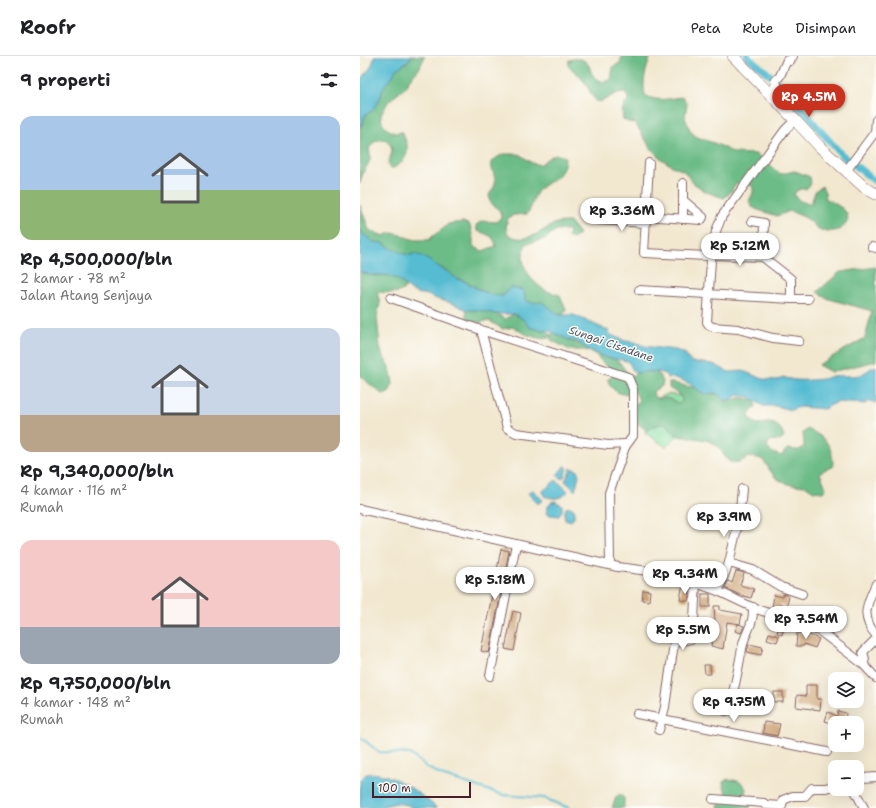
<!DOCTYPE html>
<html lang="id">
<head>
<meta charset="utf-8">
<style>
	body { margin:0; font-family:"Shantell Sans",sans-serif; background:#f6f6f6; color:#202124; height:100vh; display:flex; flex-direction:column; font-size:15px; white-space:nowrap }
	* { box-sizing:border-box; margin:0 }
	p { font-size:13px; color:#757577 }
	.icon { flex:none; width:22px; height:22px; fill:none; stroke:currentColor; stroke-width:2; stroke-linecap:round; stroke-linejoin:round }
	.map { position:relative; flex:1; overflow:hidden }
	.drawer { display:flex; flex-direction:column; background:#fff; width:360px }
	.drawer>* { flex:none }
	.fabs { position:absolute; left:468px; top:616px; display:grid; gap:8px }
	.fabs a { display:grid; place-items:center; width:36px; height:36px; border-radius:8px; background:#fff; box-shadow:0 4px 16px #0002; font-size:20px }
	.scale { position:absolute; left:12px; bottom:10px; width:99px; box-sizing:border-box; padding-left:4px; border:2px solid #4a1f2b; border-top:0; font-size:11px; line-height:14px; white-space:nowrap; color:#4a1f2b; -webkit-text-stroke:3px #fdfcf7; paint-order:stroke }
	.price { position:absolute; translate:-50% -34px; padding:0 9px; border-radius:14px; background:#fff; color:#222; font-size:13px; line-height:26px; filter:drop-shadow(0 1px 2px #0008) }
	.price::after { content:''; position:absolute; left:50%; top:24px; width:12px; height:9px; margin-left:-6px; background:inherit; clip-path:polygon(0 0,100% 0,50% 100%) }
	.price.current { background:#c8321e; color:#fff }
	ul { padding:0; list-style:none }
	li { display:grid; align-content:center; gap:8px; height:212px; padding:0 20px }
	li span { display:grid; place-items:center; height:124px; border-radius:12px; color:#555 }
	li>.icon { margin-inline-start:auto }
	span .icon { width:72px; height:72px; fill:#fffc; stroke-width:1 }
	li b { font-size:17px }
	h2 { display:flex; justify-content:space-between; align-items:center; height:48px; padding:0 20px; font-size:17px }
	header { display:flex; align-items:center; gap:24px; box-sizing:border-box; height:56px; padding:0 20px; background:#fff; border-bottom:1px solid #e0e0e0 }
	header strong { font-size:19px }
	nav { display:flex; gap:22px; margin-inline-start:auto; font-size:14px }
	main { display:flex; flex:1; min-height:0 }
	.map>svg:first-child { display:block }
</style>
</head>
<body>
<header>
<strong>Roofr</strong>
<nav><a>Peta</a><a>Rute</a><a>Disimpan</a></nav>
</header>
<main>
<section class="drawer">
<h2>9 properti<svg class="icon" aria-label="filters" viewBox="0 0 24 24"><path d="M4 7h16M4 17h16"/><circle cx="9" cy="7" r="2"/><circle cx="15" cy="17" r="2"/></svg></h2>
<ul>
<li><span style="background:linear-gradient(#a9c7e8 60%,#8fb573 0)"><svg class="icon" aria-label="home" viewBox="0 0 24 24"><path d="M3 11l9-7 9 7M6 9v11h12V9"/></svg></span><div><b>Rp 4,500,000/bln</b><p>2 kamar · 78 m²</p><p>Jalan Atang Senjaya</p></div></li>
<li><span style="background:linear-gradient(#c9d6e8 70%,#b9a48a 0)"><svg class="icon" aria-label="home" viewBox="0 0 24 24"><path d="M3 11l9-7 9 7M6 9v11h12V9"/></svg></span><div><b>Rp 9,340,000/bln</b><p>4 kamar · 116 m²</p><p>Rumah</p></div></li>
<li><span style="background:linear-gradient(#f6c9c9 70%,#9aa5b1 0)"><svg class="icon" aria-label="home" viewBox="0 0 24 24"><path d="M3 11l9-7 9 7M6 9v11h12V9"/></svg></span><div><b>Rp 9,750,000/bln</b><p>4 kamar · 148 m²</p><p>Rumah</p></div></li>
</ul>
</section>
<div class="map">
<svg width="516" height="752" viewBox="0 0 516 752">
	<rect width="100%" height="100%" fill="#fdfcf7"/>
	<filter id="ink" filterUnits="userSpaceOnUse"><feTurbulence type="fractalNoise" baseFrequency=".025" numOctaves="2"/><feDisplacementMap in="SourceGraphic" scale="8" xChannelSelector="R" yChannelSelector="G"/><feConvolveMatrix kernelMatrix="1 2 1 2 8 2 1 2 1" color-interpolation-filters="sRGB"/></filter>
	<filter id="wash" filterUnits="userSpaceOnUse"><feTurbulence type="fractalNoise" baseFrequency=".012" numOctaves="4" result="noise"/><feDisplacementMap in="SourceGraphic" scale="16" xChannelSelector="R" yChannelSelector="G"/><feGaussianBlur stdDeviation="0.9" result="paint"/><feColorMatrix in="noise" values="0 0 0 0 0 0 0 0 0 0 0 0 0 0 0 0 0 1.4 0 .05"/><feComposite in="paint" operator="in"/></filter>
	<g filter="url(#wash)">
		<rect width="100%" height="100%" fill="#f2e8d0"/>
		<path fill="#86dda1" stroke="#687e66" d="M308,338L325,341L320,377L306,391L285,377L295,343Z"/>
		<g fill="#6cbc87" stroke="#5b6e59">
			<path d="M52,0H65L59,13L49,24L46,31L28,46L21,59L22,66L27,73L35,77L42,76C51,93 49,105 31,113L28,107C32,96 35,92 25,83C16,84 13,86 9,93C12,105 9,106 4,115C2,119 1,124 0,128V72L6,58L12,55L25,27L36,13L46,7Z"/>
			<path d="M262,0H274V3L276,0H289L290,2C286,14 282,25 285,39C298,47 309,42 323,41L327,48L325,62L331,76L337,81L359,89L374,97L396,98L420,118L435,115L450,121L451,128L446,133H440L434,137C438,145 442,147 451,147L456,134L462,130L465,136L466,143C473,146 480,150 485,155C494,167 479,177 468,175C466,174 461,175 459,173C455,172 453,167 450,165C446,161 436,158 430,155L417,160L398,154L392,151L389,145L393,137V131C386,126 382,126 375,128L372,135L364,142L346,136L332,126L324,115L312,110L300,102L290,91L275,67L268,66L263,63C261,55 263,50 268,44V41L263,36C252,37 249,44 238,46C232,42 231,37 227,30C222,22 216,16 208,10L209,4C217,2 225,2 229,10C230,12 230,14 231,16C233,21 239,24 243,26L251,24L253,11L260,7Z"/>
			<path d="M144,98H159L172,107L180,109C189,101 193,96 205,101C204,127 184,123 176,138C172,145 172,152 167,158L154,159L148,162L146,170L147,177C162,190 180,176 194,168C199,166 205,166 210,166L219,178L213,183L208,180L209,174H196L185,183L166,188C157,205 169,225 185,234C189,236 195,238 200,239L206,253L203,259C195,259 190,253 185,248H174L145,237L143,240L133,239L122,235L111,228L97,223L87,215L55,198L48,199L16,191L0,177V149L9,174L24,180C34,173 42,181 52,183C57,185 63,183 69,184C74,177 83,175 88,168L103,166L110,169L113,183V190L122,195L136,190C134,179 126,178 117,175L116,169L122,165L136,166L141,161L140,155L130,146L129,139C131,136 134,132 135,128C137,114 121,108 144,98Z"/>
			<path d="M516,211V305L471,316L458,309L505,282L512,255L469,243L457,236L480,216Z"/>
			<path d="M0,215L11,219H34L46,230C41,240 26,236 17,236L20,247L17,261L20,291L22,298L30,313L32,321L33,328L29,336L22,338L0,320Z"/>
			<path d="M111,251L131,255L145,263L154,258L173,267L181,274L186,275L191,279L195,276L209,284L224,290L244,301L255,303L260,307L268,318L272,321C279,313 288,314 297,316L303,325L302,330L293,335L294,341L299,343C307,340 312,344 319,348L322,345L321,340L309,332V327H313L335,332L344,337L360,338L366,346C371,346 372,344 375,343C382,340 389,344 395,345L396,350L389,359L390,364L399,369C412,364 422,369 424,382L420,385L415,384L409,385L407,391L411,396L421,400L427,393L439,394L444,391V386L443,377L447,373C466,381 473,390 473,411L464,414L460,417L466,432L463,436L454,435L446,430L432,429L422,426L414,420L403,404L399,402L389,401L379,406H370C362,400 363,393 353,387C342,381 331,383 319,380C313,379 311,371 305,368L296,369L287,375L275,365L272,352L279,344L277,339L273,335C270,336 267,338 264,338C256,338 248,329 248,323L252,321L256,318L245,309L235,298L225,294H210L191,284V280C184,288 160,276 153,271L143,273L131,266L126,265L117,267L108,264L106,259L107,254Z"/>
			<path d="M368,723L378,725L383,728L386,733L385,738L376,737L374,742L388,746L391,752H358L360,745L365,743L367,739C366,734 363,731 363,726Z"/>
			<path d="M260,738L264,742V752H252L256,741Z"/>
		</g>
		<g fill="#55bcd2" stroke="#506e7e">
			<path d="M15,0H52C50,2 48,5 45,7C40,12 34,12 34,19L24,30L21,40L12,55L6,58L0,72V24L11,11Z"/>
			<path d="M0,172L2,177L13,186L23,187L32,193L48,199L55,198L62,200L81,212L90,217L97,223L104,225L122,235L133,239L143,240L150,231L163,234L165,237V244L172,247L182,246L199,259H214L249,275V278L265,285L275,286L284,290L316,294L326,298L327,302L332,306L353,308L369,316L383,315L403,323L417,324L423,321C436,326 449,324 463,323C466,322 469,321 472,320C480,319 491,321 500,319C505,317 510,312 516,310V347L510,345L504,348L492,346L488,347L477,346L464,353L440,351L431,354L416,350H403L389,341L378,339L368,345L363,343L357,337L344,338L328,327L316,322H308C305,313 284,316 275,317C271,313 271,308 267,305L244,301L227,293L218,286L209,284L190,275L170,272L163,263L154,258H136L117,254H107L94,248L74,242L68,239L56,237L49,233L38,223L26,219H11L0,216Z"/>
			<path d="M205,409L207,411L205,419L202,423L197,419Z"/>
			<path d="M211,412L217,414L219,419L215,435L205,425Z"/>
			<path d="M196,424L208,435C202,444 193,443 184,440L183,435Z"/>
			<path d="M172,433L183,444L177,448L168,437Z"/>
			<path d="M195,445L202,449V454L199,460L191,459L186,457L188,451L191,446Z"/>
			<path d="M210,451L214,453V462L211,465L205,463L204,457L206,452Z"/>
			<path d="M6,718C29,713 61,738 77,752H53L48,749L36,747L16,752H0V724Z"/>
		</g>
		<g fill="none" stroke-linecap="round" stroke-linejoin="round">
			<path stroke="#55bcd2" stroke-width="2" d="M0,681L19,696L50,698L68,712L81,719L143,739L184,742L209,752"/>
			<path stroke="#55bcd2" stroke-width="7" d="M387,0L417,25L481,98L516,126"/>
		</g>
		<g id="blocks">
			<g fill="#cda173">
				<path d="M141,493L149,495L129,597L121,595Z"/>
				<path d="M376,515L384,517L380,529L394,533L391,542L380,539L365,532L368,525L372,527Z"/>
				<path d="M322,532L330,534L328,545L320,544Z"/>
				<path d="M283,534L290,535L289,545L282,544Z"/>
				<rect x="342" y="538" width="8" height="13"/>
				<path d="M423,538L429,540L427,550L420,548L419,554L412,552L414,539L423,541Z"/>
				<path d="M354,550H360V554L382,558L380,568L367,566L363,593L351,590L355,564Z"/>
				<path d="M153,555L161,557L154,595L145,593Z"/>
				<path d="M324,566H328V578L324,579H322Z"/>
				<path d="M420,566L425,568L422,579L417,577Z"/>
				<path d="M378,568L384,570L381,577L375,575Z"/>
				<path d="M409,577L419,580L417,586L407,583Z"/>
				<path d="M437,577H445L459,583L455,592L444,588V590H436Z"/>
				<path d="M389,588L403,591L401,599L387,596Z"/>
				<path d="M344,609H350L351,618H345Z"/>
				<path d="M446,629H457V643H461L460,654L436,651L437,639L446,640Z"/>
				<rect x="414" y="636" width="9" height="10"/>
				<path d="M478,655L486,657L485,666L472,663L470,667L465,665L468,656L477,660Z"/>
				<path d="M404,666L420,668L417,680L403,677Z"/>
			</g>
		</g>
	</g>
	<g filter="url(#ink)">
		<use href="#blocks" fill-opacity="0" stroke="#856565" stroke-width="1"/>
		<g fill="none" stroke-linecap="round" stroke-linejoin="round">
			<defs>
				<g id="street">
					<path d="M409,37L417,28L415,25L420,20L427,4L430,5L433,0"/>
					<path d="M289,107L284,197L347,200"/>
					<path d="M486,115L515,76L516,64"/>
					<path d="M285,160L341,164L342,163L343,161L323,144"/>
					<path d="M323,163V127"/>
					<path d="M240,164L285,167"/>
					<path d="M392,165L404,167L403,201"/>
					<path d="M512,191L516,192"/>
					<path d="M353,193L356,175L362,160L425,74L435,64"/>
					<path d="M351,204L347,266L349,269L353,271L378,273L413,282L439,285"/>
					<path d="M279,234L431,243V223L403,201L357,199"/>
					<path d="M31,242L121,274L147,372L156,377L248,389L265,388V391L249,437L250,509"/>
					<path d="M431,243H448"/>
					<path d="M121,274L268,321L273,333V380L265,391"/>
					<path d="M0,453L258,511L311,518L358,535L396,553L438,566L461,576L503,608L516,622"/>
					<path d="M369,507L393,514L421,531L442,538"/>
					<path d="M516,528C507,547 500,561 516,579"/>
					<path d="M358,535L369,507L379,463L382,433"/>
					<path d="M503,608L505,603L503,596L514,585"/>
					<path d="M130,620L156,488"/>
					<path d="M366,655C376,634 378,610 383,588C385,580 390,572 392,564C393,560 393,556 393,551"/>
					<path d="M277,658L467,696"/>
					<path d="M299,674L305,651L314,587L316,586L331,583L333,581L336,526"/>
					<path d="M497,724L503,722L516,721"/>
					<path d="M494,733L504,752"/>
					<path d="M353,743L404,747L405,749L422,750L423,744L433,740H445L452,732H466L475,729"/>
				</g>
				<path id="secondary" d="M373,0L435,64L460,91L504,131L516,138"/>
			</defs>
			<use href="#street" stroke="#856565" stroke-width="10"/>
			<use href="#secondary" stroke="#856565" stroke-width="12"/>
			<use href="#street" stroke="#fff" stroke-width="8"/>
			<use href="#secondary" stroke="#fff" stroke-width="11"/>
		</g>
	</g>
	<g text-anchor="middle" dominant-baseline="central" stroke-width="3" stroke-linejoin="round" paint-order="stroke">
		<g font-size="11" font-style="italic" fill="#4e5665" stroke="#fdfcf7">
			<text transform="translate(251 288) rotate(19)">Sungai Cisadane</text>
		</g>
	</g>
</svg>
<div class="fabs">
<a><svg class="icon" aria-label="layers" viewBox="0 0 24 24"><path d="M12 4l9 5-9 5-9-5zM3 14l9 5 9-5"/></svg></a>
<a>+</a>
<a>−</a>
</div>
<div class="scale">100 m</div>
<b class="price current" style="left:449px;top:62px">Rp 4.5M</b>
<b class="price" style="left:262px;top:176px">Rp 3.36M</b>
<b class="price" style="left:380px;top:211px">Rp 5.12M</b>
<b class="price" style="left:364px;top:482px">Rp 3.9M</b>
<b class="price" style="left:325px;top:539px">Rp 9.34M</b>
<b class="price" style="left:135px;top:545px">Rp 5.18M</b>
<b class="price" style="left:446px;top:584px">Rp 7.54M</b>
<b class="price" style="left:323px;top:595px">Rp 5.5M</b>
<b class="price" style="left:374px;top:667px">Rp 9.75M</b>
</div>
</main>
</body>
</html>
